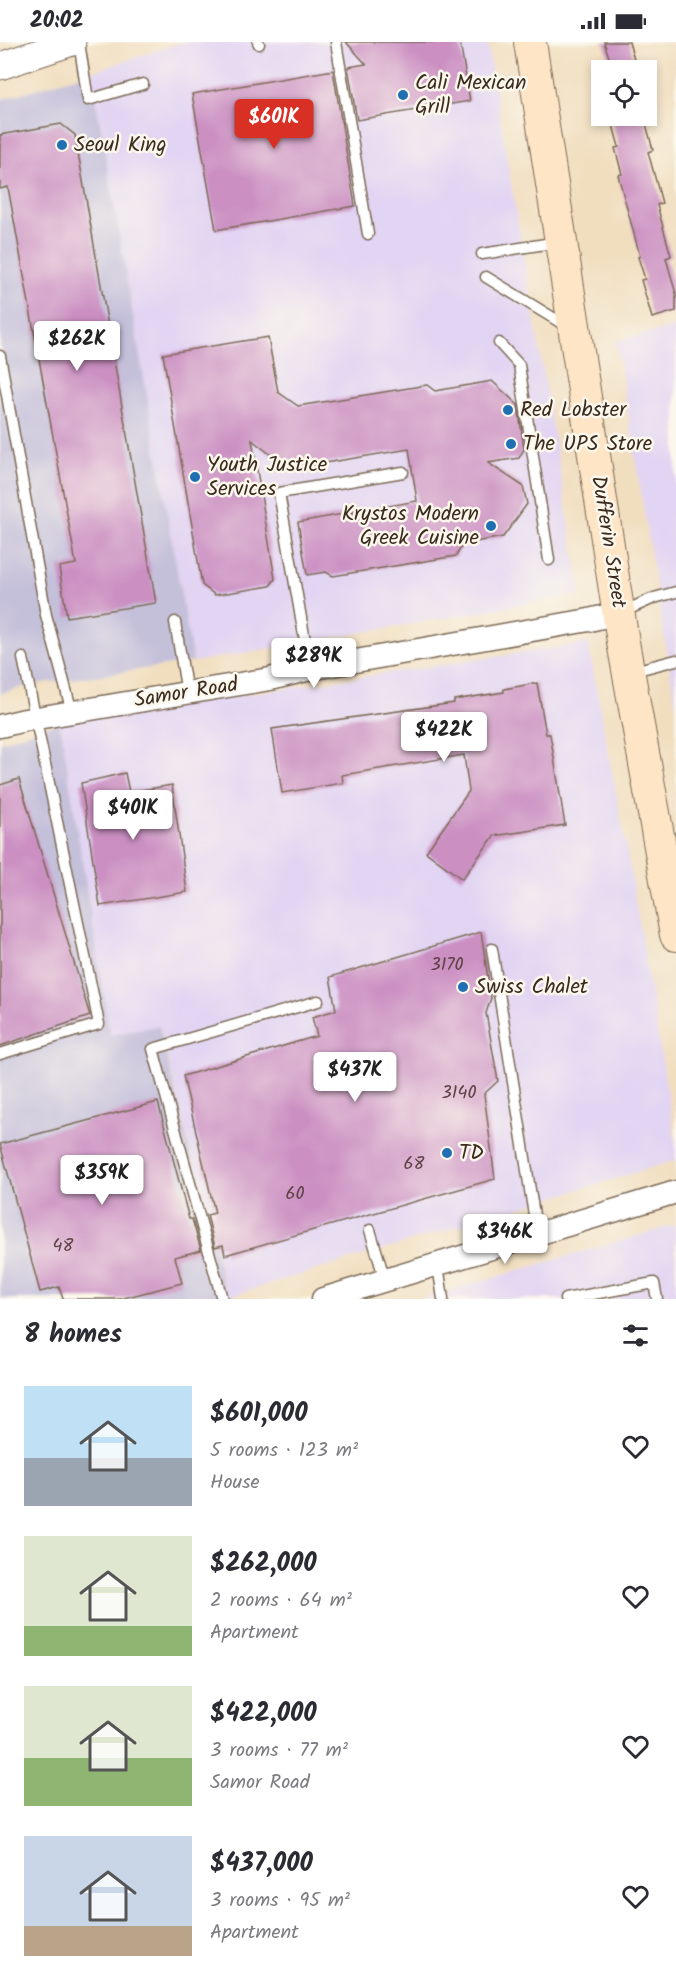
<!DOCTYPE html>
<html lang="en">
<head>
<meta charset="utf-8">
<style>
	body { margin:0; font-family:Kalam,sans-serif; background:#f7f7f7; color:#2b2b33; height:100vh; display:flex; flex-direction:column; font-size:22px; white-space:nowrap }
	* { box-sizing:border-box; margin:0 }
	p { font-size:20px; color:#7c7c81 }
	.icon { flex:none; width:33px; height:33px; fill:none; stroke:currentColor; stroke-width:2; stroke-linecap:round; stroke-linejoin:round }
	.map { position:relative; height:1257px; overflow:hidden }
	.drawer { display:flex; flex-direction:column; background:#fff; flex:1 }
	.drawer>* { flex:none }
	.tools { position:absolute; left:591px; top:18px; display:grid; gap:12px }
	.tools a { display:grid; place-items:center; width:66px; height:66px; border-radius:0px; background:#fff; box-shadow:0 3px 9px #0003; font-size:30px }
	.price { position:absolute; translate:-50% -51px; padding:0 14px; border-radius:6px; background:#fff; color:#222; font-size:20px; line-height:39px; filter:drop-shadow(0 2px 3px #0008) }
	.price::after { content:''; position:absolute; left:50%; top:36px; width:18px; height:14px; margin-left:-9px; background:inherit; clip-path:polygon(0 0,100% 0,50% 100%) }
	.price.on { background:#d93025; color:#fff }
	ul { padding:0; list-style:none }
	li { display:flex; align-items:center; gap:18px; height:150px; padding:0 24px }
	li span { display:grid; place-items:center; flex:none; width:168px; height:120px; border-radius:0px; color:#555 }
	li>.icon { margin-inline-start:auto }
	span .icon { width:72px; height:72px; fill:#fffc; stroke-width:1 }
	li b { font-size:26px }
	h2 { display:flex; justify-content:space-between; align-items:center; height:72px; padding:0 24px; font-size:26px }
	.status { display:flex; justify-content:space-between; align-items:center; height:42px; padding:0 30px; background:#fff; direction:ltr }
	.status svg { height:16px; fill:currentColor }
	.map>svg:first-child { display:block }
</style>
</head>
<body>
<div class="status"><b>20:02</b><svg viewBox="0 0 49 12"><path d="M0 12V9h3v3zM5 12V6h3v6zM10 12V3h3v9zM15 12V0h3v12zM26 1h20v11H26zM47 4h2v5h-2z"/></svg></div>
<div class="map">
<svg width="676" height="1257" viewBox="0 0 676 1257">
	<rect width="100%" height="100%" fill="#fbf7ec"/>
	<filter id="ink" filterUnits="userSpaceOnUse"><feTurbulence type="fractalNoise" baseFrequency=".0167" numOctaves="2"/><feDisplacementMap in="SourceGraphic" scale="12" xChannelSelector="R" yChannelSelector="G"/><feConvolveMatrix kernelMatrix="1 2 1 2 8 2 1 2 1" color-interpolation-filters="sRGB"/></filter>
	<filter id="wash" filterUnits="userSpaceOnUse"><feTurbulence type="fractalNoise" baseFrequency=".008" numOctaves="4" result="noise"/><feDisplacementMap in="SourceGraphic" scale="24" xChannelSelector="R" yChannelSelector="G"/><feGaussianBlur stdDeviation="1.35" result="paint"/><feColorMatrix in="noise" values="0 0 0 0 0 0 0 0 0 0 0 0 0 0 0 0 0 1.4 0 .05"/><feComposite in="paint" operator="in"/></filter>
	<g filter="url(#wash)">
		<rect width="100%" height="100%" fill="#f1debf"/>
		<g fill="#e2d4f3">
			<path d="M184,0H487L581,552L193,620L91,30Z"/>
			<path d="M676,285V666L616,299Z"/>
			<path d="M588,601L631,832L676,1103V1118L227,1255L160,985L110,994L60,680Z"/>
			<path d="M675,1183L676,1257H420Z"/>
		</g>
		<g fill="#c5c0da">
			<path d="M91,30L193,620L29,643L0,652V58Z"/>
			<path d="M60,680L110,993L159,984L227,1257H0V700Z"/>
		</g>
		<g id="blocks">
			<g fill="#cb8fc2">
				<path d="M346,0H460L470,59L357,78L348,25L366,22Z"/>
				<path d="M604,0H629L637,28H613Z"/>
				<path d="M333,28L355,164L216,188L192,52Z"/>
				<path d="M629,74H644L653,108L648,110L662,161L657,163L671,214L666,216L676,252V269L652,276L641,238L645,237L638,215L640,214L618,133L622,132L615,106L619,105L612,79Z"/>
				<path d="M61,82L75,93L156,561L67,575L59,525L76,522L8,145L0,147V93Z"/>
				<path d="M268,295L278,350L298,364L427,343L435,349L492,339L518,363L524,407L519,416L488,421L523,444L527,462L503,495L463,502L456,514L333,534L326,530L307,533L298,480L417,459L409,407L289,427L252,398L275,537L270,544L215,553L202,543L163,312Z"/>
				<path d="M537,641L546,692H550L565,783L494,794L462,837L426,810L469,749L464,713L342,733L343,741L282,751L272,687L454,661V658L504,650V647Z"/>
				<path d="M125,731L129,750L172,743L187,850L100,864L81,741Z"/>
				<path d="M19,737L90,974L0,1004V743Z"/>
				<path d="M481,890L491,956L486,971L498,1039L484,1052L495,1137L225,1213L223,1203L215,1205L207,1173L215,1171L183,1034L317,994L312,975L336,968L330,935Z"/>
				<path d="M158,1060L189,1177H192L201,1208L175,1215L182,1241L120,1257H63L59,1245L40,1250L0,1102Z"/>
			</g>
		</g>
	</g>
	<g filter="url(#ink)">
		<use href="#blocks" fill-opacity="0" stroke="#7b6956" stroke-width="1.5"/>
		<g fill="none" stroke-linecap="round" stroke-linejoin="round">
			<defs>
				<g id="service">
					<path d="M79,0L88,58L143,42"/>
					<path d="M258,0L259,2"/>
					<path d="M336,0L368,192"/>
					<path d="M482,212L558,200"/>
					<path d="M486,235L568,285"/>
					<path d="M499,301L519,323L549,518"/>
					<path d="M0,314L46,573L72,670"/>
					<path d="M620,571L654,556L676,550"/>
					<path d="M175,580L187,651"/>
					<path d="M310,627L279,451L403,430"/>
					<path d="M630,630L676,618"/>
					<path d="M492,907L537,1192"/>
					<path d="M0,1012L99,982L23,616"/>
					<path d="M370,1188L385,1238"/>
					<path d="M438,1223L443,1257"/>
					<path d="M222,1257L153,1007L318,959"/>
					<path d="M565,1257L654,1241L657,1257"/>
				</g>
				<g id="minor">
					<path d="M0,684L25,678L270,637L310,627L589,578L619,571"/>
					<path d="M323,1257L676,1150"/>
				</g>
				<path id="tertiary" d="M0,24L72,0"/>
				<path id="secondary" d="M530,0L623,600L676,893"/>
			</defs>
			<use href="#service" stroke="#7b6956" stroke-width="13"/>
			<use href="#minor" stroke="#7b6956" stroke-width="25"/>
			<use href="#tertiary" stroke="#7b6956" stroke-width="29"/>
			<use href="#secondary" stroke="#7b6956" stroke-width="34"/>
			<use href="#service" stroke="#fff" stroke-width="10"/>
			<use href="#minor" stroke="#fff" stroke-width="22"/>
			<use href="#tertiary" stroke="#fff" stroke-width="27"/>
			<use href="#secondary" stroke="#fde5c5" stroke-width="32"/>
		</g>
	</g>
	<g fill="#1f6fb2" stroke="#fbf7ec" stroke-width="2">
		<circle cx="403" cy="53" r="6"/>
		<circle cx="62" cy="103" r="6"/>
		<circle cx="508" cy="368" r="6"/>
		<circle cx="511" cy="402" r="6"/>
		<circle cx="195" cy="435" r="6"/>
		<circle cx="491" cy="484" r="6"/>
		<circle cx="463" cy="945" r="6"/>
		<circle cx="447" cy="1111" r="6"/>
	</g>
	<g text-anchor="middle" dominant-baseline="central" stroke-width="5" stroke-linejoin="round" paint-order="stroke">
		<g font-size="18" fill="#5f4347">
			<text x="447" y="923">3170</text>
			<text x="459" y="1051">3140</text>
			<text x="414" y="1122">68</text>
			<text x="295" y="1152">60</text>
			<text x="63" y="1204">48</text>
		</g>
		<g font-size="21" fill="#3b2a1e" stroke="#fbf7ec" text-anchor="start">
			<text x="415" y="41">Cali Mexican<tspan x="415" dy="24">Grill</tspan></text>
			<text x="74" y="103">Seoul King</text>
			<text x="520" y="368">Red Lobster</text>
			<text x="523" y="402">The UPS Store</text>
			<text x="207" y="423">Youth Justice<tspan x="207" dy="24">Services</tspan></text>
			<text x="479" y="472" text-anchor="end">Krystos Modern<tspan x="479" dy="24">Greek Cuisine</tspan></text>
			<text x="475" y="945">Swiss Chalet</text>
			<text x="459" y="1111">TD</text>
		</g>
		<g font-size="21" fill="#3b2a1e" stroke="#fbf7ec">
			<text transform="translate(608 500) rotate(81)">Dufferin Street</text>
			<text transform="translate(186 651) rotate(-9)">Samor Road</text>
		</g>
	</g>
</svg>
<div class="tools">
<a><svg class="icon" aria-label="locate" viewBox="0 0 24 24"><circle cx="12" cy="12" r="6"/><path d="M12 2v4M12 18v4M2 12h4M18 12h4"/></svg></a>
</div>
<b class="price on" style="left:274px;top:108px">$601K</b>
<b class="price" style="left:77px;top:330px">$262K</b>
<b class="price" style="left:314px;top:647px">$289K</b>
<b class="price" style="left:444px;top:721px">$422K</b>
<b class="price" style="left:133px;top:799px">$401K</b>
<b class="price" style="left:355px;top:1061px">$437K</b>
<b class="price" style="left:102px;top:1164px">$359K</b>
<b class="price" style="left:505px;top:1223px">$346K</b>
</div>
<section class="drawer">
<h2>8 homes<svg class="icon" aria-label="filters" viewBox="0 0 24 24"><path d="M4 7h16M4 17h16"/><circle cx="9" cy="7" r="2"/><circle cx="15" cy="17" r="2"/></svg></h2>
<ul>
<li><span style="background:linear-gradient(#bfe0f5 60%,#9aa5b1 0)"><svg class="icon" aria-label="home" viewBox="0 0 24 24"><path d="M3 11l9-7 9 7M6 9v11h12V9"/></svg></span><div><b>$601,000</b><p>5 rooms · 123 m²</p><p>House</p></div><svg class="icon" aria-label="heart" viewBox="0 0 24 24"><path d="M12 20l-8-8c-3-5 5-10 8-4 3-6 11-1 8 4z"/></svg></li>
<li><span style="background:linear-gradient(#dfe7d0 75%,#8fb573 0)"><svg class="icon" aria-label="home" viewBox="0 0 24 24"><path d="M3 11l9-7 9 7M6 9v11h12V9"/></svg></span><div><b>$262,000</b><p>2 rooms · 64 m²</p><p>Apartment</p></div><svg class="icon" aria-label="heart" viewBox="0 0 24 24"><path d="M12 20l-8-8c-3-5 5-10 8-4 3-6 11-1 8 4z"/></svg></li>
<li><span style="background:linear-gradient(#dfe7d0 60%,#8fb573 0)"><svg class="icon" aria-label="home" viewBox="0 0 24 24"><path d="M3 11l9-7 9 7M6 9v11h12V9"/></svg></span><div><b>$422,000</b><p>3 rooms · 77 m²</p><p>Samor Road</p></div><svg class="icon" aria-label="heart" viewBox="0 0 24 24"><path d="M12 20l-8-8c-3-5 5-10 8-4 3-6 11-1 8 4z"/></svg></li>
<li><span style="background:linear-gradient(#c9d6e8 75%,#b9a48a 0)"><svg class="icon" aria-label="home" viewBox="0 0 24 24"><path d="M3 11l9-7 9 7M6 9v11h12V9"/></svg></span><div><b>$437,000</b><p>3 rooms · 95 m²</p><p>Apartment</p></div><svg class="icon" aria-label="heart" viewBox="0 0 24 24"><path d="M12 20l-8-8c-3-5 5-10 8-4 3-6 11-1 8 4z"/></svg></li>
</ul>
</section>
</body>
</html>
